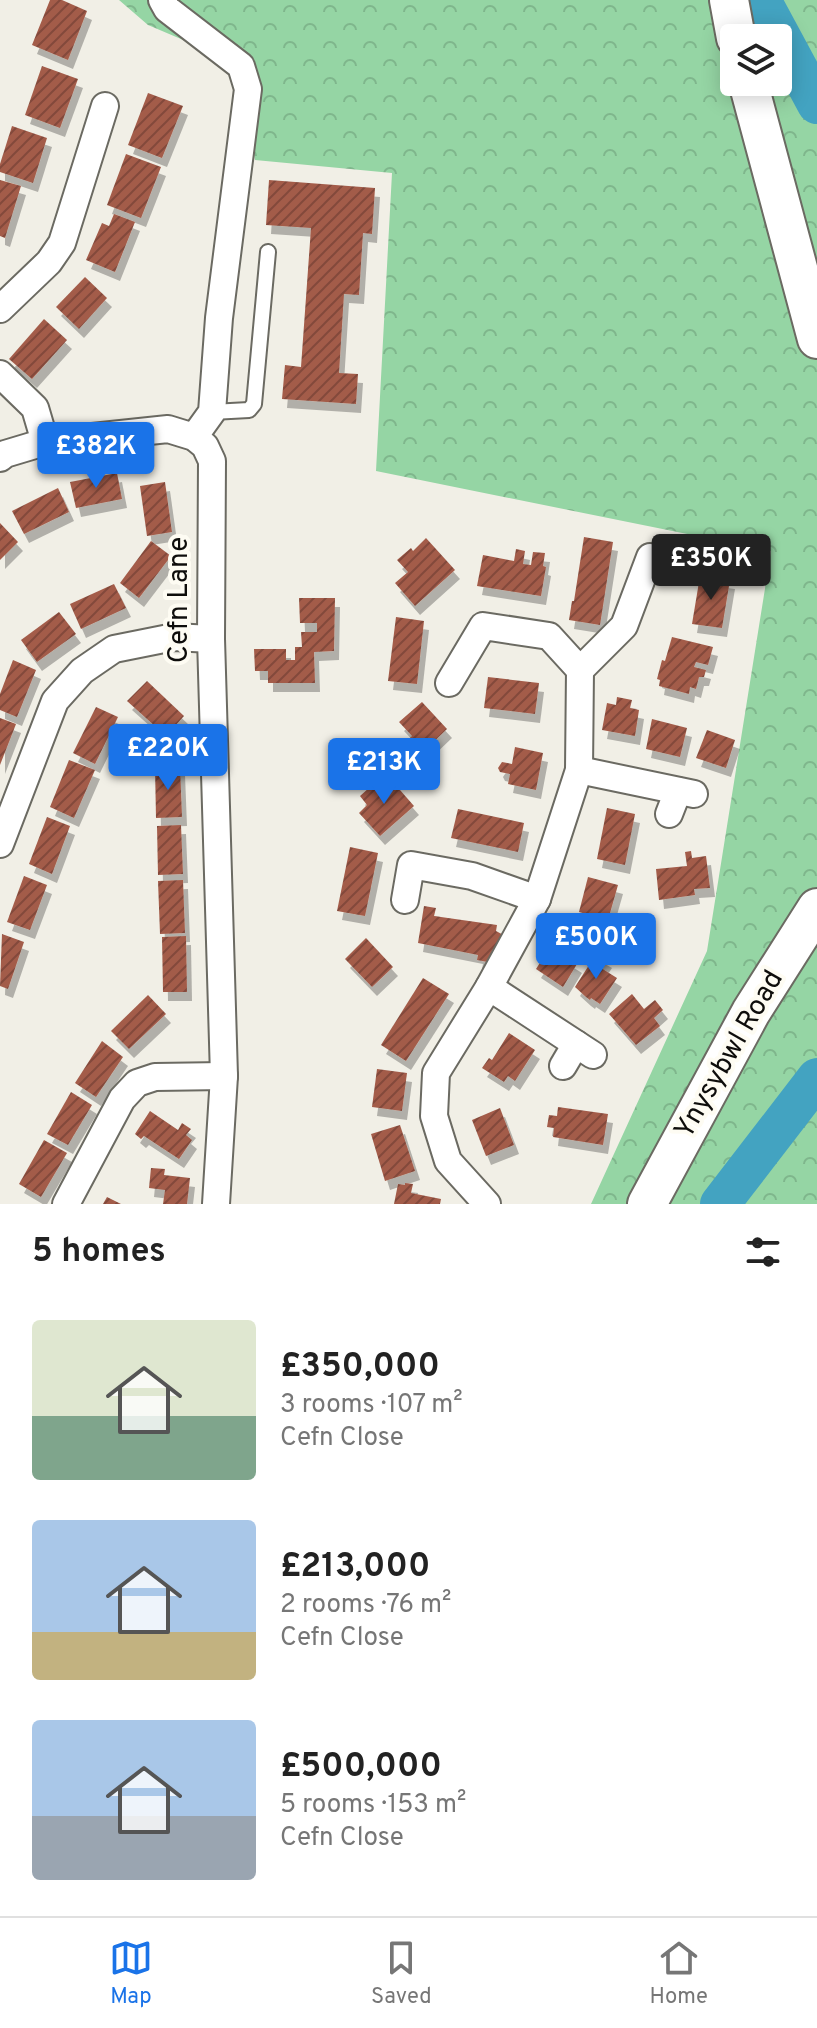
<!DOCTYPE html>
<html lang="en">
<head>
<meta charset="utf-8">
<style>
	body { margin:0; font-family:Overpass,sans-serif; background:#f2f2f2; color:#222; height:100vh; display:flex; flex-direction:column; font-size:30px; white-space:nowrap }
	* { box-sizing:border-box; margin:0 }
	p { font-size:26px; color:#767676 }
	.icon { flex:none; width:44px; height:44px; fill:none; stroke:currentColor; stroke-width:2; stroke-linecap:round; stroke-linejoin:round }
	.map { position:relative; height:1204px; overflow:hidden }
	.panel { display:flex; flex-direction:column; background:#fff; flex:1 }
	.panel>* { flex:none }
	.fabs { position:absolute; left:720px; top:24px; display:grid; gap:16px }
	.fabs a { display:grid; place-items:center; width:72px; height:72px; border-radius:8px; background:#fff; box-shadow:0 4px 20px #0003; font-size:40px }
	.price { position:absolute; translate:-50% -68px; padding:0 18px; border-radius:8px; background:#1a73e8; color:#fff; font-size:26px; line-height:52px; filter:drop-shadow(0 2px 4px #0008) }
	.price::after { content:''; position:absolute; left:50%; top:48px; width:24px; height:18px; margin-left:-12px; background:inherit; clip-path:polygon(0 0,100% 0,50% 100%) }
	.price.selected { background:#222; color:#fff }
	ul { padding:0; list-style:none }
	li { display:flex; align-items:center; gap:24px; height:200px; padding:0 32px }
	li span { display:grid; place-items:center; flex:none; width:224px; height:160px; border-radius:8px; color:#555 }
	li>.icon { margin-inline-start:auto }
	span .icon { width:96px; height:96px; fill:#fffc; stroke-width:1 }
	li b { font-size:34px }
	h2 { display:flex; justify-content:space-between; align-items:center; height:96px; padding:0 32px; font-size:34px }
	.dock { display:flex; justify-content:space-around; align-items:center; height:112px; border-top:2px solid #e0e0e0; background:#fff; font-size:22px; color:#767676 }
	.dock a { display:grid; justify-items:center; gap:4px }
	.dock .selected { color:#1a73e8 }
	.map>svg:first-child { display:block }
</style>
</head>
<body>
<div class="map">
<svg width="817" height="1204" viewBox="0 0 817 1204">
	<defs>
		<pattern id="forest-crowns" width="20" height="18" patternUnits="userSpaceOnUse" patternTransform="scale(2)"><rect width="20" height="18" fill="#95d5a4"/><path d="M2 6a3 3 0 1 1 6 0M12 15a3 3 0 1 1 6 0" fill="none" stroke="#7fb68c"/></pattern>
		<pattern id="building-hatch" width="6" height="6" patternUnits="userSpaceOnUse" patternTransform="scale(2)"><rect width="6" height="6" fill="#a35b49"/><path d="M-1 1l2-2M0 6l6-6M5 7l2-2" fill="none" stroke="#834a3b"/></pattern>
		<filter id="shadow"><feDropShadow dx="5" dy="9" stdDeviation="0" flood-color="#0004"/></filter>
	</defs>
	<rect width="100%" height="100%" fill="#f1efe6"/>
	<path fill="url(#forest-crowns)" fill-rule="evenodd" d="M119,0H817V1204H591L707,951L771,551L376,471L392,173L255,160L235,62L148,25ZM734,38H778V82H734Z"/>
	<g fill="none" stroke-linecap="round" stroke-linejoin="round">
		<g stroke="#43a3c1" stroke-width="40">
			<path d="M761,0L817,104"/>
			<path d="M720,1204L817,1078"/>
		</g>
	</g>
	<g fill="url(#building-hatch)" filter="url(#shadow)">
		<path d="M50,0H62L87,11L68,60L32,45Z"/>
		<path d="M42,66L78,79L60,128L25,115Z"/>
		<path d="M148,93L183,106L162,158L128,145Z"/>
		<path d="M12,126L47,138L33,183L0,172V164Z"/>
		<path d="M126,154L161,167L141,218L107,205Z"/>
		<path d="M0,180L21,186L5,238L0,236Z"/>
		<path d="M269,180L375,188L372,234L363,233L359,295L344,294L339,373L358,374L356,404L282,399L285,365L301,367L311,228L266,225Z"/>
		<path d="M114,214L135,222L115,272L86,260L102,223L109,226Z"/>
		<path d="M85,277L107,298L79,329L56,307Z"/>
		<path d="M44,319L67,340L32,379L9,359Z"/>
		<path d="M117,473L122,499L76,508L70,482Z"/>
		<path d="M165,482L172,532L147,536L140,486Z"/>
		<path d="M58,488L69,512L24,534L12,511Z"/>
		<path d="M0,523L18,542L0,560Z"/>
		<path d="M584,537L613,542L600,625L569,620L572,601H574Z"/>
		<path d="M426,538L455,570L415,606L395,583L408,572L397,560L411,548L413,551Z"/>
		<path d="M151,541L171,556L139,598L120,583Z"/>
		<path d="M516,549L525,551L523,564L531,565L533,552L545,553L543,566L546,567L541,596L477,586L483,555L514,561Z"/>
		<path d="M700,576L730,580L722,628L692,624Z"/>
		<path d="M114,584L126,608L81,629L70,604Z"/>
		<path d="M299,598H335L334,651L314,652L315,683H268V671H255L254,649H286V660H295V647H302L301,632H317V623H300Z"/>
		<path d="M59,612L76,634L37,662L21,640Z"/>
		<path d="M396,617L424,621L417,684L388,681Z"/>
		<path d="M672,637L713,647L708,665L696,662L694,667L706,670L704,677H699L696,689L690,687L689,694L659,686L660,680L657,679L662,660L665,661Z"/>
		<path d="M13,660L36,670L17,717L0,710V694Z"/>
		<path d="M488,677L539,683L535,714L484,708Z"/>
		<path d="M147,681L184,716L166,736L127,701Z"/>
		<path d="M617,697L632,700L630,708L639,710L635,736L602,730L607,703L616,705Z"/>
		<path d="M422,702L447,729L425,750L423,747L413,757L402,745L412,736L399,722Z"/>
		<path d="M96,707L118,717L95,764L73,753Z"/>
		<path d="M0,718L16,724L0,765Z"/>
		<path d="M652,719L687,728L680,757L646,749Z"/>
		<path d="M707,730L735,740L726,768L696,758Z"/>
		<path d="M515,747L543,753L536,790L508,784L510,774L500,772L498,768L502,762L512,764Z"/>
		<path d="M69,760L95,770L74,818L50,807Z"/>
		<path d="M180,766L182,817L156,818L155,767Z"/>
		<path d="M379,779L387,788L393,782L414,806L380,836L359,813L367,805L360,796Z"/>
		<path d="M607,808L635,814L625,865L597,859Z"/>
		<path d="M458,809L524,823L518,852L451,838Z"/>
		<path d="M47,817L70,826L52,874L29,864Z"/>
		<path d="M181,825L183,874L158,875L157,826Z"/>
		<path d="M350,847L378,853L365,916L337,911Z"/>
		<path d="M691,851L692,858L706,856L710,888L694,889L695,895L659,900L656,869L687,866L685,852Z"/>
		<path d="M24,876L47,885L30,930L7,922Z"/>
		<path d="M588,877L618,885L608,920L579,912Z"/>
		<path d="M183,880L185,933L160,934L158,881Z"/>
		<path d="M424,906L436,908L434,916L497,925L496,931L509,938L493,963L477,960L478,955L418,943Z"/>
		<path d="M2,934L24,942L8,989L0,986Z"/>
		<path d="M186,936L187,992H163L162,937Z"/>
		<path d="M366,938L393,967L372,987L345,959Z"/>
		<path d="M561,941L575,950L569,959L577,964L563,987L536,969L550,947L555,950Z"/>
		<path d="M600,955L607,959L601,968L617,978L600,1004L591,998L590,1000L586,997L575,987L591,962L594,964Z"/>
		<path d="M423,978L449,994L406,1061L381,1045Z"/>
		<path d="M632,994L644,1009L655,1000L663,1010L654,1018L660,1026L636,1045L609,1014Z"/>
		<path d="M148,995L166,1014L129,1049L111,1031Z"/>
		<path d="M509,1033L535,1050L515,1081L508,1076L504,1082L482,1068L489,1058L492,1060Z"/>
		<path d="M102,1041L123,1057L96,1097L75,1083Z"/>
		<path d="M377,1069L407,1073L402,1111L372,1107Z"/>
		<path d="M71,1092L92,1105L68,1145L47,1134Z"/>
		<path d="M558,1107L608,1114L603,1145L553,1137L554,1128L547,1127L549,1115L557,1116Z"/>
		<path d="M500,1108L514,1145L486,1156L472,1120Z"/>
		<path d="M150,1111L178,1130L182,1123L191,1129L186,1135L192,1140L179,1159L144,1136L141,1139L135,1134Z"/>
		<path d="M400,1125L415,1171L385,1181L371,1134Z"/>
		<path d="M44,1140L67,1153L41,1197L19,1184Z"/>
		<path d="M151,1168L165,1169L164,1175L190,1178L187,1204H163L165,1190L149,1188Z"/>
		<path d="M405,1183L413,1184L411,1193L441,1199L440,1204H394L398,1184L405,1185Z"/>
		<path d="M107,1197L121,1204H103Z"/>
	</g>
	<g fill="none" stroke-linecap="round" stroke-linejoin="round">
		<defs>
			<path id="lane" d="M212,412L249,410L254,404L268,252"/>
			<g id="street">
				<path d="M162,0L167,9L241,66L248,89L219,318L212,412L194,437"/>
				<path d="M0,309L49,262L62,243L105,106"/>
				<path d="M0,374L35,408L45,442L168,429L194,437L205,446L212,461L211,639L224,1076L216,1204"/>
				<path d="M0,458L5,454L45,442"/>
				<path d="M449,683L483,626L549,636L580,670"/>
				<path d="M579,770L694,794"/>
				<path d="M669,814L678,791"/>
				<path d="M0,844L55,701L82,671L114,649L174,637L211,639"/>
				<path d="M405,900L411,865L472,876L537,899"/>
				<path d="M489,987L537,899L579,770L580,670L624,626L650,557"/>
				<path d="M563,1066L576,1044"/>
				<path d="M66,1204L122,1099L137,1083L155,1077L224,1076"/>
				<path d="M487,1204L448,1161L434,1116L436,1073L489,987L593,1055"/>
			</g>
			<g id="secondary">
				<path d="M729,0L736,38"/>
				<path d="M748,82L817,339"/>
				<path d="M647,1204L751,1012L817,908"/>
			</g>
		</defs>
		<use href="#lane" stroke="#6b6a62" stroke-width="18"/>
		<use href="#street" stroke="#6b6a62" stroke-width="30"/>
		<use href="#secondary" stroke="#6b6a62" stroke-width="42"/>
		<use href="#lane" stroke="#fff" stroke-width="14"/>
		<use href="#street" stroke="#fff" stroke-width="26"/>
		<use href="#secondary" stroke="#fff" stroke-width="38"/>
	</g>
	<g text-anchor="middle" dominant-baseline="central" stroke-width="8" stroke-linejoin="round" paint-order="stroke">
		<g font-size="28" fill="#0e0d0b" stroke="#fefcf3">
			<text transform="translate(180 600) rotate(-90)">Cefn Lane</text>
			<text transform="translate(730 1055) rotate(-60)">Ynysybwl Road</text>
		</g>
	</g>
</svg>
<div class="fabs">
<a><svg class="icon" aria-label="layers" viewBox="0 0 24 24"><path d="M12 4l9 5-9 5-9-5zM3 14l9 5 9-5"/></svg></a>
</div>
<b class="price" style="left:96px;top:490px">£382K</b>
<b class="price selected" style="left:711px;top:602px">£350K</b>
<b class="price" style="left:168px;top:792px">£220K</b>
<b class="price" style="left:384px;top:806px">£213K</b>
<b class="price" style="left:596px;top:981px">£500K</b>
</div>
<section class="panel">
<h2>5 homes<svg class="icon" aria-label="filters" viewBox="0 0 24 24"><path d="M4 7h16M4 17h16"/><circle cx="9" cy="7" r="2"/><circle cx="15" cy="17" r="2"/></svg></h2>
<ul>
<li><span style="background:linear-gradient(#dfe7d0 60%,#7fa58c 0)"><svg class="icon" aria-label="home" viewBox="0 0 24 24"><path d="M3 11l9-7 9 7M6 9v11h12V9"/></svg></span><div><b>£350,000</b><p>3 rooms · 107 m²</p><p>Cefn Close</p></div></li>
<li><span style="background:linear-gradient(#a9c7e8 70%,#c2b280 0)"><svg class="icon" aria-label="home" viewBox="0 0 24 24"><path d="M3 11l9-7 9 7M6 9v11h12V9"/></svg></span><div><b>£213,000</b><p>2 rooms · 76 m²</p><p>Cefn Close</p></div></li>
<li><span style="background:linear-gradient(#a9c7e8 60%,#9aa5b1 0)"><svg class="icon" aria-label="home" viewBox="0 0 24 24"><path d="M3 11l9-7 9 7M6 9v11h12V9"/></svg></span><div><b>£500,000</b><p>5 rooms · 153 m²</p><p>Cefn Close</p></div></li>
</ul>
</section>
<nav class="dock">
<a class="selected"><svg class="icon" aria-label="map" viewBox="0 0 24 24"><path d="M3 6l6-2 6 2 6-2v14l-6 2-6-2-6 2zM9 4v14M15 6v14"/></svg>Map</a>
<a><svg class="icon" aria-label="saved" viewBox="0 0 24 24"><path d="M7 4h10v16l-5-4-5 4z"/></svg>Saved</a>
<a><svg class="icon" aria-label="home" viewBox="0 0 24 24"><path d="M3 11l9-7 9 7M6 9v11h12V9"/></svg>Home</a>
</nav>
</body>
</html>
